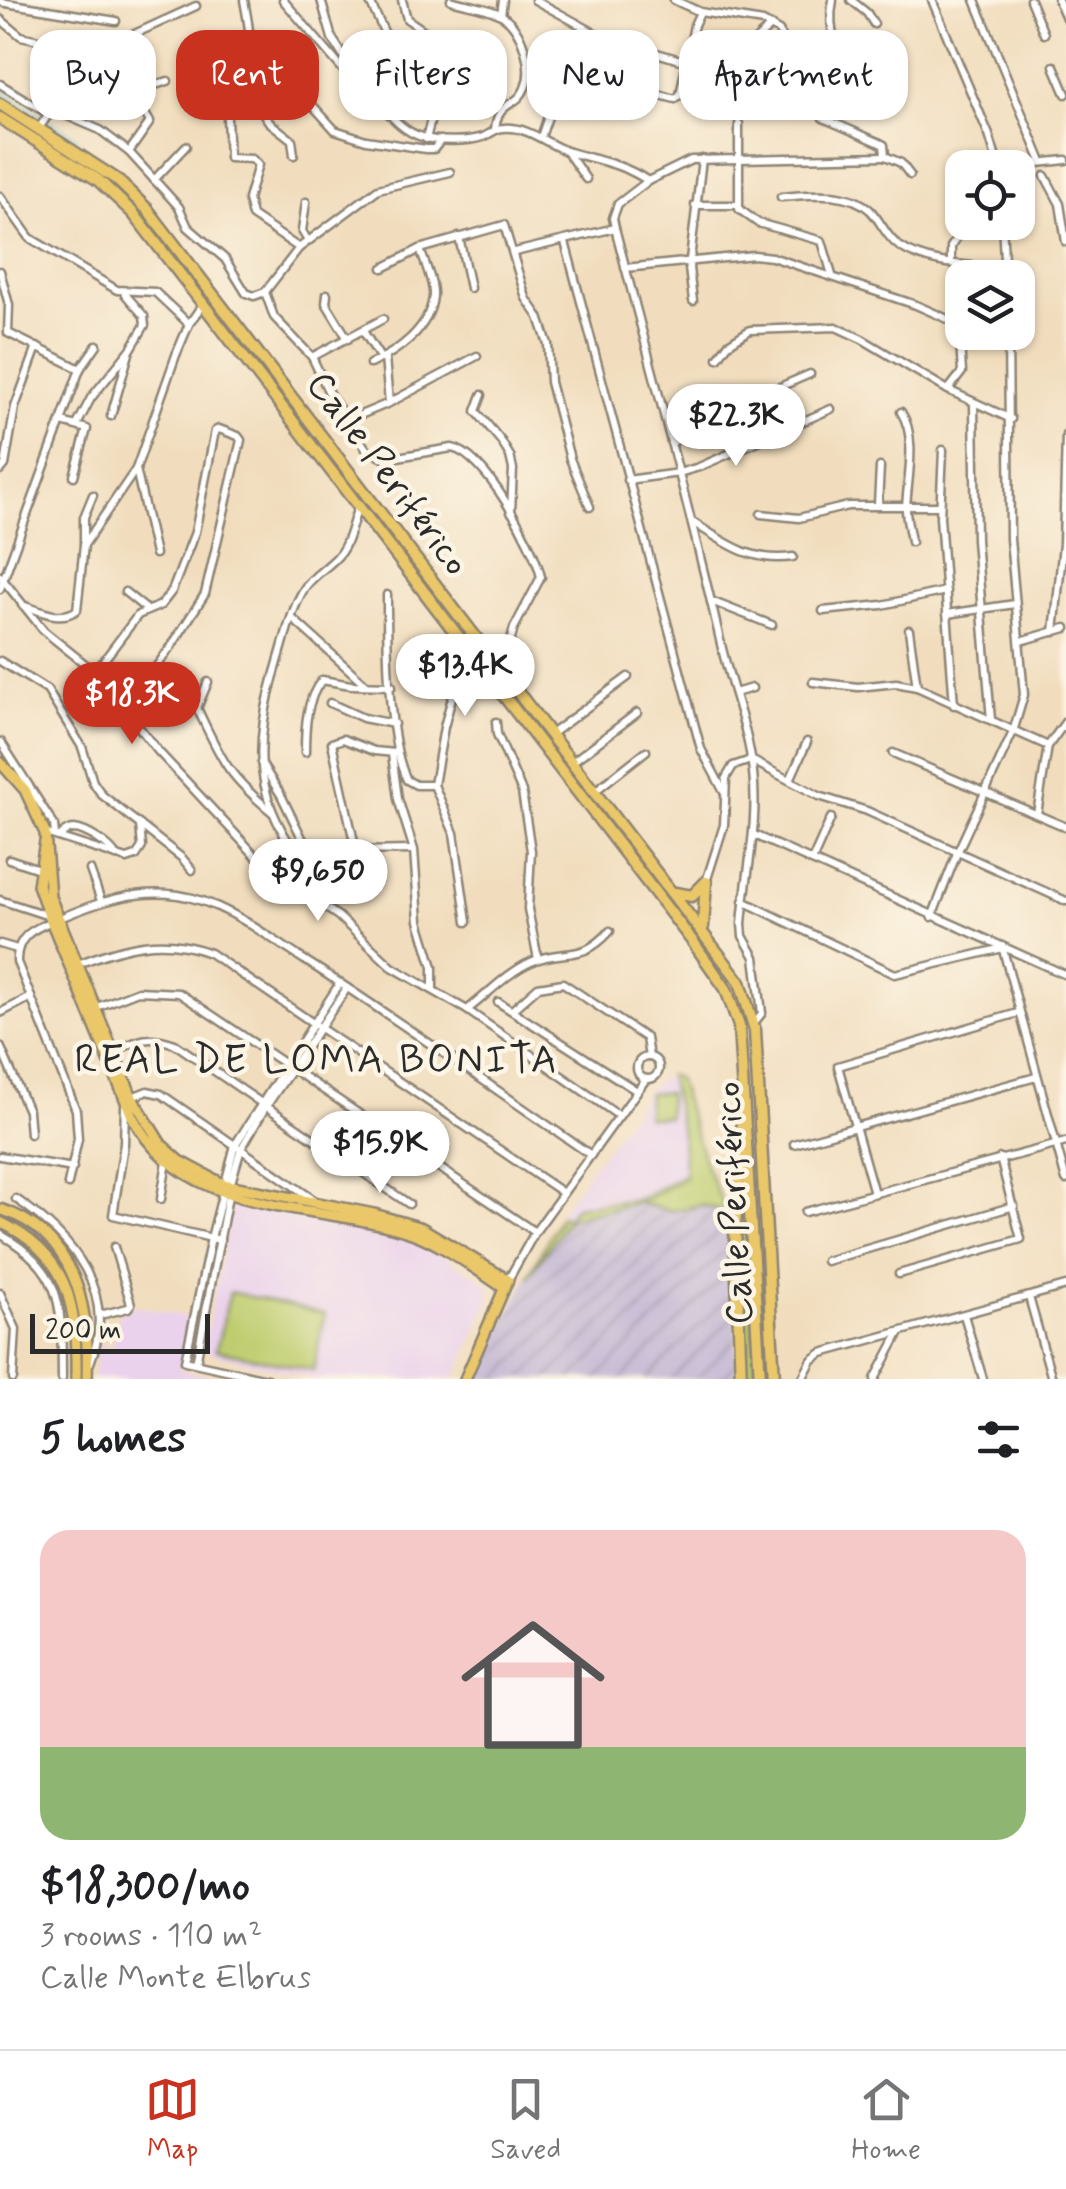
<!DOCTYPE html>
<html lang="en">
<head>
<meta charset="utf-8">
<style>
	body { margin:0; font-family:Mynerve,sans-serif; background:#f6f6f6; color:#202124; height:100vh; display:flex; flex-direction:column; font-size:38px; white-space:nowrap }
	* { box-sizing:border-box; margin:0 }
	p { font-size:32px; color:#757577 }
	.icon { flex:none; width:55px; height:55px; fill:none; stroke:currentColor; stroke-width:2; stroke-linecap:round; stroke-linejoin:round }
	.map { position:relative; height:1379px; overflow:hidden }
	.panel { display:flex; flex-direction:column; background:#fff; flex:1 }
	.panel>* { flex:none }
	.top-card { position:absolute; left:30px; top:30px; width:1008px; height:90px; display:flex; gap:20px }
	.buttons { position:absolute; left:945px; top:150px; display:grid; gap:20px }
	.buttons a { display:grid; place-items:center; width:90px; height:90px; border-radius:20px; background:#fff; box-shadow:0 2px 8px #0004; font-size:50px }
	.scale { position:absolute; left:30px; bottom:25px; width:180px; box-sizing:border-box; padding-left:10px; border:5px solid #2b2b2b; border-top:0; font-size:28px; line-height:35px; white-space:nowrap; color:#2b2b2b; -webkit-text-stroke:8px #fcf5e5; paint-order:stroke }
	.price { position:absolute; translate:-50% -85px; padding:0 22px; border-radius:35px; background:#fff; color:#222; font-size:32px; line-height:65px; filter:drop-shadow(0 2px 5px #0008) }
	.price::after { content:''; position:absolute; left:50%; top:60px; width:30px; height:22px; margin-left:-15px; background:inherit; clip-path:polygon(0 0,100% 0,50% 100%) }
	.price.current { background:#c8321e; color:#fff }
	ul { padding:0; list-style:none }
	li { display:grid; align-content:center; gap:20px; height:530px; padding:0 40px }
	li span { display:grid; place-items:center; height:310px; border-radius:30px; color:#555 }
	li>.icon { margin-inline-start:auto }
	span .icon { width:180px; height:180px; fill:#fffc; stroke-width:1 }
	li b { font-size:42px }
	h2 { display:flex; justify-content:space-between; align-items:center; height:120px; padding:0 40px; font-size:42px }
	.tag { padding:0 35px; border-radius:30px; background:#fff; box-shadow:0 2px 8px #0004; font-size:35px; line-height:90px }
	.tag.current { background:#c8321e; color:#fff }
	.menu { display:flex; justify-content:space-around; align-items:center; height:140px; border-top:2px solid #e0e0e0; background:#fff; font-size:28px; color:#757577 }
	.menu a { display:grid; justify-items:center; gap:5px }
	.menu .current { color:#c8321e }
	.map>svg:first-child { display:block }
</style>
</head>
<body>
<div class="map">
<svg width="1066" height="1379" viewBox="0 0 1066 1379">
	<defs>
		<pattern id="industrial-furrows" width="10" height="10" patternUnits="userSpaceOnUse" patternTransform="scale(2.5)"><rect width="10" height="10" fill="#cabfd6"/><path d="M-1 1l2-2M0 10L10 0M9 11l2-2" fill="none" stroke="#aea4b8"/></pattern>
		<pattern id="park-crowns" width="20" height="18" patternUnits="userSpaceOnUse" patternTransform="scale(2.5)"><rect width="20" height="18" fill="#bfcd6f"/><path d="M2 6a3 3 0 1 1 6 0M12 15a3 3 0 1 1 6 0" fill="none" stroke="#a4b060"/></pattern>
	</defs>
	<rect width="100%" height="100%" fill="#fcf5e5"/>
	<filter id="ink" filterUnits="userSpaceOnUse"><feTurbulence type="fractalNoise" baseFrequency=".01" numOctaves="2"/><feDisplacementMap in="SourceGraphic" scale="20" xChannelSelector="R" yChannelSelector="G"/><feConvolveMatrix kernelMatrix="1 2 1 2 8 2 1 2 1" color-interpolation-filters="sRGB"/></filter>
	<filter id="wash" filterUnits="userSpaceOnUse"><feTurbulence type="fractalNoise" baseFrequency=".0048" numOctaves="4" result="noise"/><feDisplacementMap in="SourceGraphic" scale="40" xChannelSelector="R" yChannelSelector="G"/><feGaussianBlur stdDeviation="2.25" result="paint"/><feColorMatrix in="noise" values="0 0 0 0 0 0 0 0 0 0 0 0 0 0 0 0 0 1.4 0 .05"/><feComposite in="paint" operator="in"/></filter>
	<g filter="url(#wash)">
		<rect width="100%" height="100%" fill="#f1ddbd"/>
		<g fill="#ead1ec">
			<path d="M668,1075L681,1129L685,1178L641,1202L569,1218L528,1277L566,1203L652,1086Z"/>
			<path d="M236,1201L412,1238L480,1278L489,1286L490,1299L455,1379H318L209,1353L204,1346L232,1203Z"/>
			<path d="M136,1306L190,1318L180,1370L222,1379H93L98,1345L112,1348L120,1310Z"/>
		</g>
		<path fill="url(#industrial-furrows)" d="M711,1179L733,1226L737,1379H473L486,1349L498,1334L528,1277L569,1218L637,1203Z"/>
		<g fill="#bfcd6f" stroke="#757c4d" stroke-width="2.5">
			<path d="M668,1075L677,1078L706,1166L726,1211L701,1205L672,1211L637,1203L685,1178L681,1129Z"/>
			<path d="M648,1093H668V1117H647Z"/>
			<path d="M743,1138L756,1379H745C740,1299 740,1218 743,1138Z"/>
			<path d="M230,1292L325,1314L314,1370L216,1350Z"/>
		</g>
		<path fill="url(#park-crowns)" stroke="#757c4d" stroke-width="2.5" d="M685,1174V1178L641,1202L569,1218L528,1277L560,1216L567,1218L575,1206L638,1199Z"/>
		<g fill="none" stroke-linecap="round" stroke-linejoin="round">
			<path stroke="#5bc7d4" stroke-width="2.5" d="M0,90L77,138"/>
		</g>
	</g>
	<g filter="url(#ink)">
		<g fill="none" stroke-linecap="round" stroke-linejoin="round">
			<defs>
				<g id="minor">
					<path d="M244,0C250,35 257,51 225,73L224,78L232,89L252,97L269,122L292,140L294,155"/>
					<path d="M283,0L351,79C378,92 391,128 422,137C437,142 467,142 483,137C491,134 495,128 504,128C528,126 548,145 569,152C596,160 624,164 648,181"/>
					<path d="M321,0L332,38L362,84"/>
					<path d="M369,0L388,40L399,55"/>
					<path d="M402,0L407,19L442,43L495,61"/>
					<path d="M451,0C466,5 489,7 503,16C522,29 534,67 525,88C517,108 498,100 495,129"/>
					<path d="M535,0L602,37L718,71L725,69L771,26"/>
					<path d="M674,0L700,12L763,22L779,31L823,118L878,142L884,145L885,156"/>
					<path d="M833,0C827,28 837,69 863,83"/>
					<path d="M851,0L867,13L874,24"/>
					<path d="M932,0L989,135L999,168"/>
					<path d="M975,0L1042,162"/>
					<path d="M1030,0L1044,34"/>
					<path d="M1058,0L1066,18"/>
					<path d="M0,2L116,21"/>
					<path d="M501,15L503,0"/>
					<path d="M0,19L21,36L69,47L79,56"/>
					<path d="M638,46L630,87L675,99L680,95L694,25L700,12"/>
					<path d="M79,56L108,46L196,6"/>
					<path d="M1054,66L1066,94"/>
					<path d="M286,76L335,130L366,140L426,149H434L441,140"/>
					<path d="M0,84L50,115"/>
					<path d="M56,108L65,115L100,130L129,152L179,207L188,227L225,259L246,293L254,296L265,292L299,248L378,189L450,172"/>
					<path d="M227,118L229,158L252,159L258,165L248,199L252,216L299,248"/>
					<path d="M739,124V209L758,223L822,241L832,275"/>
					<path d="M39,128L79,71V56"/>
					<path d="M541,137L552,105"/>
					<path d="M426,139L435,104L442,43"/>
					<path d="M129,152L150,122L137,100L152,86L168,81"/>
					<path d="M567,152L586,179"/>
					<path d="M885,156L901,163L910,175"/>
					<path d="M999,167L1066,160"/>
					<path d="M1045,176L1060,204L1066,242"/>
					<path d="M154,180L186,146"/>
					<path d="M0,196L30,238L117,290L155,292L189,324"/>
					<path d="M781,197C809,195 847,189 870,210C881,221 886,237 899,246C928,266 971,265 1004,269"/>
					<path d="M306,202L302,231L308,241"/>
					<path d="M695,205H736"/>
					<path d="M1002,222L1005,278"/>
					<path d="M459,237L470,288"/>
					<path d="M565,242L701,749L724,792"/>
					<path d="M515,252L615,228"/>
					<path d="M951,262V247L959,234L951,199"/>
					<path d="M383,268L420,249L504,225L526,298L539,317L548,344L550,382L570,459L590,507"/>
					<path d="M625,268L754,255L772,257L916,305L952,321L959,328L962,372L948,390"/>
					<path d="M0,271L9,305L8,333L80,369"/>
					<path d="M265,292L274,317L312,357L329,393L366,449L385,459L452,448C485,454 534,545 541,577L514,628L502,671"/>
					<path d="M327,294L326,303L348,339"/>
					<path d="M693,301L689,268L702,159"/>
					<path d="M363,331L381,359"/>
					<path d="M312,357L383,319"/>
					<path d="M385,358L389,403"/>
					<path d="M718,358L728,344L750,330L836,327L862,339L948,390L1011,419"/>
					<path d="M370,364C397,352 430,329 433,296C434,282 424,262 420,249"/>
					<path d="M482,395L476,411L501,441L510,456L513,469L511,512"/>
					<path d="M974,404L976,540L991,720"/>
					<path d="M901,412C918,438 907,480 906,509C906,520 910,532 911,542"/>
					<path d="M111,416L130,350"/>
					<path d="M346,421L389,403L477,356"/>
					<path d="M62,422L87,429L74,476"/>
					<path d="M77,425L91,398L131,349L145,325L144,316L125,294"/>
					<path d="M671,443L761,395L810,374"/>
					<path d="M943,450L940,517L954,705"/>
					<path d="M136,469L155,554"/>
					<path d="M0,471L5,465L15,407L37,347"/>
					<path d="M627,480L679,473L699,467L831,409"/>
					<path d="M878,504L880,467"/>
					<path d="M761,514L799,518L848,506H940"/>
					<path d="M694,523C727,544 752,563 793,557"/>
					<path d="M84,544V517L93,495"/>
					<path d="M0,576L44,631L95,672L157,750L268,869L338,916L392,967L467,1010L619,1116"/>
					<path d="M0,589L80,369L97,345"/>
					<path d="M125,592L146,609"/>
					<path d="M387,595C387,641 387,741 407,780L416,785H434"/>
					<path d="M711,601L772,625"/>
					<path d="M22,605C41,611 59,622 77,610L84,545L136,469L176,355L189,324L203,304"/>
					<path d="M823,611L882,605L946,591"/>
					<path d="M947,614L1015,604"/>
					<path d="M293,619L365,684"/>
					<path d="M909,630L917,687"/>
					<path d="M1054,632L1063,544L1066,435"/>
					<path d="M1021,641L1066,628"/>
					<path d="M0,661L47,690L82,747L93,782L102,795L182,858L192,870"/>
					<path d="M95,672L138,615L161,605L172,591L195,532L215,431L219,429L238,436L241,440L205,594L171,647L125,708"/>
					<path d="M208,682L197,708C222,760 226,774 272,812"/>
					<path d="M813,682L858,687L896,683L917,687L1048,746"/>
					<path d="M735,693L752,688"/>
					<path d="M330,703L363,718L394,724"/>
					<path d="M496,722L497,734L522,792L531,851L528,909L538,959"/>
					<path d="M555,731L628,677"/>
					<path d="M1,742L54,825L55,835"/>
					<path d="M305,752C305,728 306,699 322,680L351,685L392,686"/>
					<path d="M893,753L1066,827"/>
					<path d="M392,754L398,799L414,850L419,921L433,967V988"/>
					<path d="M576,759L637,713"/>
					<path d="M261,763L281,795L303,840"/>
					<path d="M790,780L807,742"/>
					<path d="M434,785L444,727L466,646"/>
					<path d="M434,785L454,833L467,922"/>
					<path d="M599,788L646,751"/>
					<path d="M1037,814L1048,746L1066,721"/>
					<path d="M45,833L127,859L136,856L142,847L140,825"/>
					<path d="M754,835L1066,975"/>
					<path d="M59,837C64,833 67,829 74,829C87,830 111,846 116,856"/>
					<path d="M356,851L332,743L343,739L374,751L395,753"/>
					<path d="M9,859L39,869"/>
					<path d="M812,861L831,818"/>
					<path d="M269,869C310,872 325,883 356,851L413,850"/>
					<path d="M90,870L101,901"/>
					<path d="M310,872C252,800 252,748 278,662C285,639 291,610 304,589C312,576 327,568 337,557C349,544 352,523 358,507"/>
					<path d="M706,882L724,825L726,778L733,766L751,760L819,796L867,811L1066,901"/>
					<path d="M0,900L49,916"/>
					<path d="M743,901L895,974L1003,948"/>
					<path d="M932,917L957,853L1013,732L1024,695L1010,539L1008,332"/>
					<path d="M0,944L17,949"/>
					<path d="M1002,946L1066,1180"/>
					<path d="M78,964C124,946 162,935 210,953L563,1193"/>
					<path d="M498,1002L637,1091"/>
					<path d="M92,1009L138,991L179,993L535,1232"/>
					<path d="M467,1010C487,995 508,972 531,962C564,947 581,964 610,931"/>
					<path d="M512,1010L538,987L563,983L646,1038L649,1057"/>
					<path d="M0,1013L31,997"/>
					<path d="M754,1023L762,1013L755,957L743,936L742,924C746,873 759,823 753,772C748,727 730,685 720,640C688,502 651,365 615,228L613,218L618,204L648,181L691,160L885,156"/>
					<path d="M0,1046L28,1111L30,1134"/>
					<path d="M113,1052C138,1040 147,1034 175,1044L409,1204"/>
					<circle cx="648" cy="1068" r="11"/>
					<path d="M132,1097L147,1091L161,1094L314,1200"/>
					<path d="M125,1106L124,1144L113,1215L220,1240"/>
					<path d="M794,1144L1036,1077"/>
					<path d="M0,1156L73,1168"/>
					<path d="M68,1184L78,1139L76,1110L17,962C16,934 37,927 60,918C98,902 136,889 178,895C226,902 266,936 306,961C403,1023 496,1090 591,1155"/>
					<path d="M874,1193L838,1066L1018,1013"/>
					<path d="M16,1199C72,1237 119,1292 90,1363"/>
					<path d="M161,1199L167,1161"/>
					<path d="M805,1212L1066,1142"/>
					<path d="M0,1234C67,1273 61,1309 62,1379"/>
					<path d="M826,1261L1014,1206"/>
					<path d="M899,1274L1021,1239L1000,1158"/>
					<path d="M508,1280L535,1232L646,1079"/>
					<path d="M0,1293L16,1329L13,1379"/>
					<path d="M1029,1297L1052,1379"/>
					<path d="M100,1315L128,1308L131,1304L114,1247"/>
					<path d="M964,1315L983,1379"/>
					<path d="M196,1363L230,1186L241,1149L265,1108L347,988"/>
					<path d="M267,1379L185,1361L211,1238L235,1145L340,983"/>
					<path d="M802,1379L812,1360L822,1353L1066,1286"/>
					<path d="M875,1379L900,1332"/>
				</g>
				<g id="major">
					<path d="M0,762L25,790L45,833L50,897L132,1097L161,1144L180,1161L223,1184L374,1214L422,1228L508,1280L465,1379"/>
					<path d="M45,841L38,885L49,916L132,1116C185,1219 318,1201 412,1233C445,1245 475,1269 504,1288"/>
					<path d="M0,1209C77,1234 90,1309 87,1379"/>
					<path d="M0,1222C71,1256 77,1307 76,1379"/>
				</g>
				<g id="highway">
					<path d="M0,104L116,179L148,210L740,982L755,1030L774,1379"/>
					<path d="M0,118L98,180L133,213L693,942L726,989L739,1026L760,1379"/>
					<path d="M675,893L692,896L706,882"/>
					<path d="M703,927L706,882"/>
					<path d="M741,1379L735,1228L742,1120"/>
				</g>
			</defs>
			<use href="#minor" stroke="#8e8474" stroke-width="11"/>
			<use href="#major" stroke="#8e8474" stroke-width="14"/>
			<use href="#highway" stroke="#8e8474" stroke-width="15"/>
			<use href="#minor" stroke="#fff" stroke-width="6"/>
			<use href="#major" stroke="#eac769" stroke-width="9"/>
			<use href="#highway" stroke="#eac769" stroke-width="10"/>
		</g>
	</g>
	<g text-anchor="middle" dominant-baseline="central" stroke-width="9" stroke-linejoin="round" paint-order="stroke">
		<g font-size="38" fill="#2b2b2b" stroke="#fcf5e5">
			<text transform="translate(387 474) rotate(53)">Calle Periférico</text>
			<text transform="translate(735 1203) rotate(-93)">Calle Periférico</text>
		</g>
		<g font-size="40" letter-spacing="2.5" fill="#2b2b2b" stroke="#fcf5e5">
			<text x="317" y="1061">REAL DE LOMA BONITA</text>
		</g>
	</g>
</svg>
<div class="buttons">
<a><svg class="icon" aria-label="locate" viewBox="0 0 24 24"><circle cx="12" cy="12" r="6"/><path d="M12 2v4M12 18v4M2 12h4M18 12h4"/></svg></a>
<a><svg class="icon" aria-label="layers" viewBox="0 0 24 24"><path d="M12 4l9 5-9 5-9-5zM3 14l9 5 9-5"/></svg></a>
</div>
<div class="scale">200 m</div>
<b class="price" style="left:736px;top:469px">$22.3K</b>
<b class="price" style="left:465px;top:719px">$13.4K</b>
<b class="price current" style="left:132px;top:747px">$18.3K</b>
<b class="price" style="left:318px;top:924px">$9,650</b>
<b class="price" style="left:380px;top:1196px">$15.9K</b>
<div class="top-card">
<a class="tag">Buy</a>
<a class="tag current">Rent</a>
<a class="tag">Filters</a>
<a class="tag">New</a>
<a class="tag">Apartment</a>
</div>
</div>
<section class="panel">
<h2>5 homes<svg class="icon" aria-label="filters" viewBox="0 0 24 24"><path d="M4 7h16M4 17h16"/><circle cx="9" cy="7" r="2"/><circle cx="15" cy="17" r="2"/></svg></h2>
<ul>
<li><span style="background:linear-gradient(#f6c9c9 70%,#8fb573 0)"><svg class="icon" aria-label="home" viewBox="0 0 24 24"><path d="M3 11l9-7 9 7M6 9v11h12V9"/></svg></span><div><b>$18,300/mo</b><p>3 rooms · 110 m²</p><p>Calle Monte Elbrus</p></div></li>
</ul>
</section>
<nav class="menu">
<a class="current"><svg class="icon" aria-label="map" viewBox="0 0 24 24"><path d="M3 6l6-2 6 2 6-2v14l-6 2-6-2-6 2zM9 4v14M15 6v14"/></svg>Map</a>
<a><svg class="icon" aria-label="saved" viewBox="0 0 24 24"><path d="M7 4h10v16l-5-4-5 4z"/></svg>Saved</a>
<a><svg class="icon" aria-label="home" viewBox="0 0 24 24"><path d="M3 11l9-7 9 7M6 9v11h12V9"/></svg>Home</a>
</nav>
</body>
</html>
